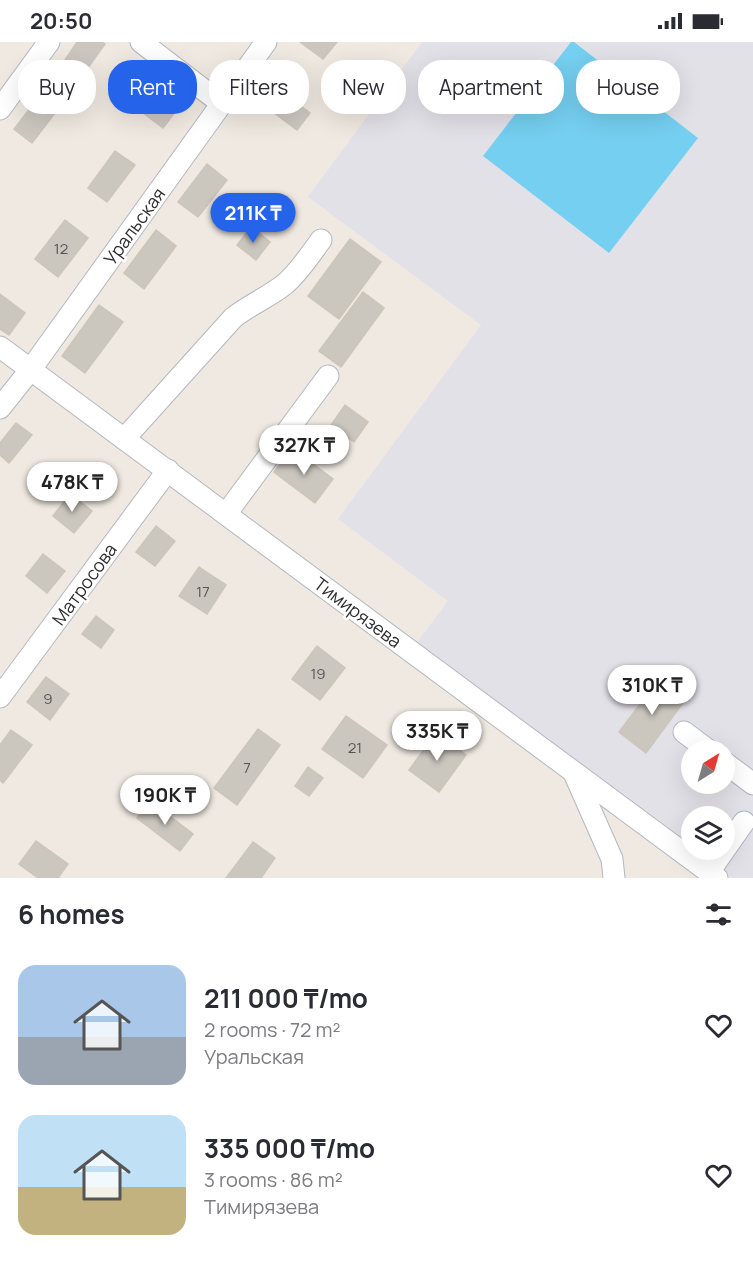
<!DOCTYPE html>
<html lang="en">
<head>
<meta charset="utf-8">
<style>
	body { margin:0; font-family:Manrope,sans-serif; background:#f2f2f3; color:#2b2b33; height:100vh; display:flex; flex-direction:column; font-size:22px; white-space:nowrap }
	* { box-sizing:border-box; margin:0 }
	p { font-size:20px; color:#7c7c81 }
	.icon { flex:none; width:33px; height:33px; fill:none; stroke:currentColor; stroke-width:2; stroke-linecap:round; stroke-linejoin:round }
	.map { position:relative; height:836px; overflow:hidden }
	.drawer { display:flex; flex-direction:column; background:#fff; flex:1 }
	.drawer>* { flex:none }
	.banner { position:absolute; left:18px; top:18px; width:717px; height:54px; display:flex; gap:12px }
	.needle { width:39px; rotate:37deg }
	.controls { position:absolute; left:681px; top:698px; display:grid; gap:12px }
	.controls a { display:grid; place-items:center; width:54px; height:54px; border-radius:50%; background:#fff; box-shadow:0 6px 24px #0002; font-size:30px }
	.price { position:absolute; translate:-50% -51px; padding:0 14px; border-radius:21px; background:#fff; color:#222; font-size:20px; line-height:39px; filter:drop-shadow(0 2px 3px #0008) }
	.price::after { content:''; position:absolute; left:50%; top:36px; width:18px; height:14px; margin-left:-9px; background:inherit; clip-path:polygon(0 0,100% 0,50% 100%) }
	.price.selected { background:#2563eb; color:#fff }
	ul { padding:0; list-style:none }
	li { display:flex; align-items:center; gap:18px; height:150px; padding:0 18px }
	li span { display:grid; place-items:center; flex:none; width:168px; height:120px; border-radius:18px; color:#555 }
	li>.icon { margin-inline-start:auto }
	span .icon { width:72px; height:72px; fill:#fffc; stroke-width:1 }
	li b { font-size:26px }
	h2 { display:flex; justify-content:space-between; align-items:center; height:72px; padding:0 18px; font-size:26px }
	.pill { padding:0 21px; border-radius:24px; background:#fff; box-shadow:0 6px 24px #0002; font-size:21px; line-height:54px }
	.pill.selected { background:#2563eb; color:#fff }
	.status { display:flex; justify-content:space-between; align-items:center; height:42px; padding:0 30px; background:#fff; direction:ltr }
	.status svg { height:16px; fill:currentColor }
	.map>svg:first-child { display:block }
</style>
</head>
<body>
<div class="status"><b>20:50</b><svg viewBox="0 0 49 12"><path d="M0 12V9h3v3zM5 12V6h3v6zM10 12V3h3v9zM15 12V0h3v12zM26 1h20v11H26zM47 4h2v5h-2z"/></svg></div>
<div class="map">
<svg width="753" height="836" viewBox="0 0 753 836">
	<rect width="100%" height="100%" fill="#efe9e1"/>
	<path fill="#e3e1e8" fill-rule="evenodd" d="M422,0H753V836H732L693,807H724V774H692L691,806L415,603L448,559L338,477L481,283L308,155ZM692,708H724V741H692Z"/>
	<path fill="#75cff0" d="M571,0H574L698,96L609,211L483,114Z"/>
	<g fill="#cbc7bf" stroke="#cbc5ba" stroke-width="1.5">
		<path d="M77,0H102L105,2L82,34L63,21Z"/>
		<path d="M300,0H337L323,17Z"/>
		<path d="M263,36L310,71L297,88L250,53Z"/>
		<path d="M154,46L179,65L163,86L138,67Z"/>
		<path d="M44,48L62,62L32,101L14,87Z"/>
		<path d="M115,109L135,123L107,160L88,146Z"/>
		<path d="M207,122L227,138L198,175L178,160Z"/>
		<path d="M65,178L88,196L58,235L35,217Z"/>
		<path d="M251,185L270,200L256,218L237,203Z"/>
		<path d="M156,188L176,204L144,247L124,231Z"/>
		<path d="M350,197L381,220L339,277L308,254Z"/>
		<path d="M363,250L384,266L341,325L319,309Z"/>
		<path d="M0,252L25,271L9,293L0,287Z"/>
		<path d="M99,263L123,280L85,331L62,314Z"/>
		<path d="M345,363L368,380L354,400L331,383Z"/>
		<path d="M16,381L32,393L9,421L0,413V401Z"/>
		<path d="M292,406L333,437L315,461L274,430Z"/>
		<path d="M70,452L92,469L74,491L53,474Z"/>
		<path d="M156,484L175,499L155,524L136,510Z"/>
		<path d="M43,512L65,529L47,551L26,534Z"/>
		<path d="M199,525L226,543L207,572L179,554Z"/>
		<path d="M96,574L114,588L101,606L82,592Z"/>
		<path d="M317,604L345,626L320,658L292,637Z"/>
		<path d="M46,635L69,652L50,678L27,660Z"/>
		<path d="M658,638L685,658L646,711L619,690Z"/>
		<path d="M346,674L387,703L363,736L322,707Z"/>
		<path d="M258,687L280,703L237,763L214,746Z"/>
		<path d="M11,688L32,703L3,741L0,738V703Z"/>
		<path d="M436,691L466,713L439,750L409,728Z"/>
		<path d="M308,725L323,736L309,754L295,744Z"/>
		<path d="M150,759L193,792L180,809L137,776Z"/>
		<path d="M36,799L68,822L58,836H38L19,822Z"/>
		<path d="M253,800L275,816L261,836H226Z"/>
	</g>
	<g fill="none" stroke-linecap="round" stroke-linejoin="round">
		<defs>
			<g id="minor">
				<path d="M141,0L221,61"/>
				<path d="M0,67L49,0"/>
				<path d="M0,305L717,836"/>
				<path d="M0,366L31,327L266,0"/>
				<path d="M124,397L233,276C249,263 269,255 285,242C299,230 310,213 321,198"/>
				<path d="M226,472L328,334"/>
				<path d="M0,655L168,428"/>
				<path d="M684,690L708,708"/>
				<path d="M724,720L753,742"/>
				<path d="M574,731L612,817L614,836"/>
				<path d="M709,830L744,780"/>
			</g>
		</defs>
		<use href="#minor" stroke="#b4b7c1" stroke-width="23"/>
		<use href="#minor" stroke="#fff" stroke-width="21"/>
	</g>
	<g text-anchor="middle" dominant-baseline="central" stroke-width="5" stroke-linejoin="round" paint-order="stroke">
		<g font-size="15" fill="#555452">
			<text x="61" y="206">12</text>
			<text x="203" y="549">17</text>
			<text x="318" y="631">19</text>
			<text x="48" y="656">9</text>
			<text x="355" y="705">21</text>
			<text x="247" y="725">7</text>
		</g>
		<g font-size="18" fill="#2e2e2e" stroke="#fff">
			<text transform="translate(134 184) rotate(-54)">Уральская</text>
			<text transform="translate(84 542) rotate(-54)">Матросова</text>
			<text transform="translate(358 570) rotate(37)">Тимирязева</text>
		</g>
	</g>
</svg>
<div class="controls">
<a><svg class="needle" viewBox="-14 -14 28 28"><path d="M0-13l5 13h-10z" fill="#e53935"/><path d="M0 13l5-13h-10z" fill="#7c7c81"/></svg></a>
<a><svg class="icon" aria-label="layers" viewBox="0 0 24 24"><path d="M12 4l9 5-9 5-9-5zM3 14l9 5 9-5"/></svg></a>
</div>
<b class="price selected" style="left:253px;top:202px">211K ₸</b>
<b class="price" style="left:304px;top:434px">327K ₸</b>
<b class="price" style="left:72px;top:471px">478K ₸</b>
<b class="price" style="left:652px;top:674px">310K ₸</b>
<b class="price" style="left:437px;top:720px">335K ₸</b>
<b class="price" style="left:165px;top:784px">190K ₸</b>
<div class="banner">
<a class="pill">Buy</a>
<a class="pill selected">Rent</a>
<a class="pill">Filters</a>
<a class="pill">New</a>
<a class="pill">Apartment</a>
<a class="pill">House</a>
</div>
</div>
<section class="drawer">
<h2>6 homes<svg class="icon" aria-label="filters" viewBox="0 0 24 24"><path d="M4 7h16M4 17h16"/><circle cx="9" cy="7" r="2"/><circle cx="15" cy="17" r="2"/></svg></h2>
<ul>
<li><span style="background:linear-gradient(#a9c7e8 60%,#9aa5b1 0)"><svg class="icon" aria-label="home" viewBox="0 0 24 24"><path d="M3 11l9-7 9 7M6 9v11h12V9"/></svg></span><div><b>211 000 ₸/mo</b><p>2 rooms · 72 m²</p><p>Уральская</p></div><svg class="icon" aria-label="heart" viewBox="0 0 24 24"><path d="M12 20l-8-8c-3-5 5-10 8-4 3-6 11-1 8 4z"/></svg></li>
<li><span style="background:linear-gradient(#bfe0f5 60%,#c2b280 0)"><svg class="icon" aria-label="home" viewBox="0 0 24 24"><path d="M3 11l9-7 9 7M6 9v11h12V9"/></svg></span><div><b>335 000 ₸/mo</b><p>3 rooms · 86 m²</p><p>Тимирязева</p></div><svg class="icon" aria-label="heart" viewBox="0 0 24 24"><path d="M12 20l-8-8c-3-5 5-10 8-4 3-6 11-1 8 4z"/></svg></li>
</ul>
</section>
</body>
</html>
